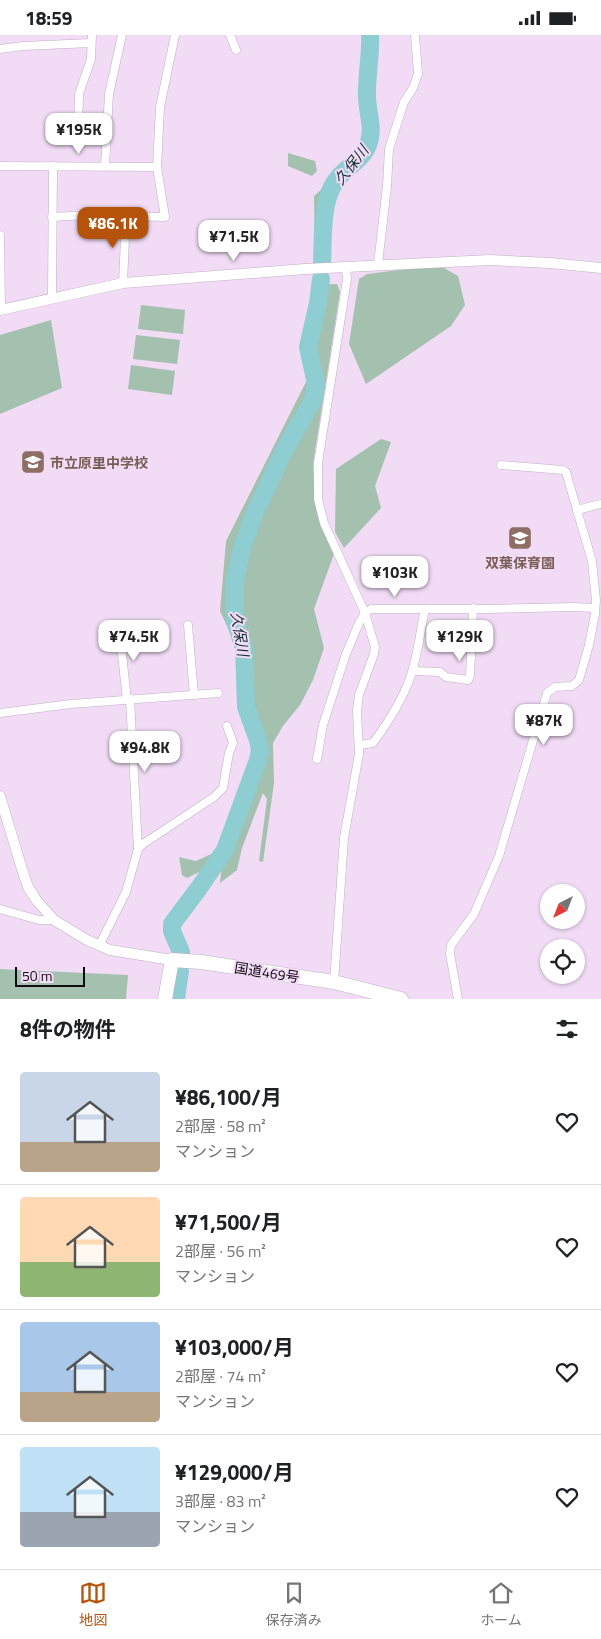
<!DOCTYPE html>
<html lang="ja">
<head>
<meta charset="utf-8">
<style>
	body { margin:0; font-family:"Titillium Web","Noto Sans JP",sans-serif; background:#f2f2f2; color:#202124; height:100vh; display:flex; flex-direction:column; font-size:19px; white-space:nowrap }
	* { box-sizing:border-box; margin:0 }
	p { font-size:16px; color:#757577 }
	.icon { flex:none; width:28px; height:28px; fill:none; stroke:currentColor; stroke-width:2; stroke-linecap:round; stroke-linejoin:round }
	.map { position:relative; height:964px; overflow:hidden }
	.panel { display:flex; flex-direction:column; background:#fff; flex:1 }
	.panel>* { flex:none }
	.needle { width:32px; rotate:222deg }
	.buttons { position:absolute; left:540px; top:849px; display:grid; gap:10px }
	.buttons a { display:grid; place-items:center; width:45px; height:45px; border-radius:50%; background:#fff; box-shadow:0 1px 4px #0004; font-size:25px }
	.scale { position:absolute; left:15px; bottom:12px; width:70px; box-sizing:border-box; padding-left:5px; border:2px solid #110a12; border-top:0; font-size:14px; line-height:18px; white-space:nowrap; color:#110a12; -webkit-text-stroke:4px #f1dbf5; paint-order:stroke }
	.price { position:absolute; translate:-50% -42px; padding:0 11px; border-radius:10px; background:#fff; color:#222; font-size:16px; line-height:32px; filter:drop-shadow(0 1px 2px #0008) }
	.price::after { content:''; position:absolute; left:50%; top:30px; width:15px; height:11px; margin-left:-8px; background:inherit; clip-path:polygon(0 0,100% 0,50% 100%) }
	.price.current { background:#b45309; color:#fff }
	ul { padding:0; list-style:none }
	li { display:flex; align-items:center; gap:15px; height:125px; padding:0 20px }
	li+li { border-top:1px solid #e0e0e0 }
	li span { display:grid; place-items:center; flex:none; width:140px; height:100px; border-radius:5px; color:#555 }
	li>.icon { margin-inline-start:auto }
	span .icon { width:60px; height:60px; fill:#fffc; stroke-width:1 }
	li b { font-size:21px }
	h2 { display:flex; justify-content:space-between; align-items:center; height:60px; padding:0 20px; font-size:21px }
	.status { display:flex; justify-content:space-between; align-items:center; height:35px; padding:0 25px; background:#fff; direction:ltr }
	.status svg { height:14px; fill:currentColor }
	.tabs { display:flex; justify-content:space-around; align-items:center; height:70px; border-top:1px solid #e0e0e0; background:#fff; font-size:14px; color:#757577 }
	.tabs a { display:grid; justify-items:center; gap:2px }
	.tabs .current { color:#b45309 }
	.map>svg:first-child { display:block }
</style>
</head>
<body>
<div class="status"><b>18:59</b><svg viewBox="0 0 49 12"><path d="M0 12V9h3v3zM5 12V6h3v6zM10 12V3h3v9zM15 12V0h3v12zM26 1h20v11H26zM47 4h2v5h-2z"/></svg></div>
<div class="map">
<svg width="601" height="964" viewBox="0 0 601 964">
	<rect width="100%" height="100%" fill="#f1dbf5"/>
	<g fill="#a4c0ae">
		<path d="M288,118L315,126L317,136L312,141L288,131Z"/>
		<path d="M329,148L325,227L315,228L314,161Z"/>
		<path d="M439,230L458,241L465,270L451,291L366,349L349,309L359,244L367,239Z"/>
		<path d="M337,249L340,257L313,429L315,465L321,488L334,519L314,574L324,613L313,645L300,670L283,691L273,708L274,748L263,827L259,826L267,764L263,758L242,813L237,835L220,848L222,830L201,836L187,843L182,840L179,822L196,826L231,810L261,734L255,708L241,676L242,623L220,576L226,506L308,343L304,311L315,250Z"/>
		<path d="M141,270L185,275L183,299L138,294Z"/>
		<path d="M51,285L62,353L0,379V300Z"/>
		<path d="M136,300L180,305L177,329L133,324Z"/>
		<path d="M131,330L175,336L172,360L128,354Z"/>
		<path d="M381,404L391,407L375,451L381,473L344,513L335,497L336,434Z"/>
		<path d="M0,934L128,940L126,964H0Z"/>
	</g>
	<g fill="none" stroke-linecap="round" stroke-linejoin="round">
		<g stroke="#8ecdd1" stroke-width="18">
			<path d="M322,229C323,205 321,167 335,147C344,133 362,126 368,110C375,93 366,75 367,57C367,38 371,19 370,0"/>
			<path d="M181,917L172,896V889L199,853L225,815L258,725L260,715L258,705L246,672L244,613L235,586V546L242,513L254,480L283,418L314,363L316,349L308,312L318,268L321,244"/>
			<path d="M176,964L180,935"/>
		</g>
		<defs>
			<g id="minor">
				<path d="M230,0L236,15"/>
				<path d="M0,14L23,11L91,8"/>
				<path d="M78,94L79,59L91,24L92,0"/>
				<path d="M0,131L157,132"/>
				<path d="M105,131L109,59L122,0"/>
				<path d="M52,182L88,180L165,182L157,132L160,72L175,0"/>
				<path d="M0,200L1,274"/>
				<path d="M378,229L387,151L389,114L404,67L413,53L418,39L415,0"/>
				<path d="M123,248L126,181"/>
				<path d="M52,263L53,131"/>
				<path d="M501,430L563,435L566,437L577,475"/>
				<path d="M188,590L194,660"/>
				<path d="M119,592L127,665"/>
				<path d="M413,636L440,637L446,642L468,645L470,641L473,573"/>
				<path d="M130,664L138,814"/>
				<path d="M0,678L71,669L218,658"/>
				<path d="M359,710L373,708C387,689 402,666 410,643C418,621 420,596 425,574"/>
				<path d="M317,724L323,690L346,619L359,588L365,578L371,574H485L573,572L595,573"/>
				<path d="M0,874L39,885H54"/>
				<path d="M99,911L126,857L138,814L143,809L214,762L223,753L229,718L233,708L227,691"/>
				<path d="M334,947L344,803L359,719L357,676L359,660L374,619L375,612L365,578L324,488L318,464V428L347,244L346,232"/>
				<path d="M458,964L450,919L451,910L474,879L499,821L547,658L555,652L572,651L579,645L589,610L595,579L596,565L592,526L577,475L601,469"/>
			</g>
			<g id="tertiary">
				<path d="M0,275L123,248L305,234L490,225L550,228L601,233"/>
				<path d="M0,761L21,831L28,852L37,866L54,885L87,905L110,915L172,925"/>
			</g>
			<path id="trunk" d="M165,964L172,925L201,927L334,947L401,964"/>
		</defs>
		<use href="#minor" stroke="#c2aec6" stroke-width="9"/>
		<use href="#tertiary" stroke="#c2aec6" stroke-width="11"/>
		<use href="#trunk" stroke="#c2aec6" stroke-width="15"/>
		<use href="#minor" stroke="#fff" stroke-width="8"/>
		<use href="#tertiary" stroke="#fff" stroke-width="10"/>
		<use href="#trunk" stroke="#fff" stroke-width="14"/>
	</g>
	<defs>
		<symbol id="school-square" viewBox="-11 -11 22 22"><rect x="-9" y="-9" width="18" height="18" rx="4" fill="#8d6e63" stroke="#f1dbf5"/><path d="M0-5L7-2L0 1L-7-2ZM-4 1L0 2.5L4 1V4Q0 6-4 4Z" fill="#fff"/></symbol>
	</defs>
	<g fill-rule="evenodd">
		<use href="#school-square" x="19" y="413" width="28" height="28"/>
		<use href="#school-square" x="506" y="489" width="28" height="28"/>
	</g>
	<g text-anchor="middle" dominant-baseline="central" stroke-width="4" stroke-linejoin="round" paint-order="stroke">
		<g font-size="14" font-weight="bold" fill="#785e54" stroke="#f1dbf5" text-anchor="start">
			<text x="50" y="427">市立原里中学校</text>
			<text x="520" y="527" text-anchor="middle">双葉保育園</text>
		</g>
		<g font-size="14" fill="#110a12" stroke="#f1dbf5">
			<text transform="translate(267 937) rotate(9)">国道469号</text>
		</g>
		<g font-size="15" font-style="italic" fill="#133436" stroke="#f1dbf5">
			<text transform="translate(351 130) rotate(-52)">久保川</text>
			<text transform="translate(240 599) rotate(81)">久保川</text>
		</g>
	</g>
</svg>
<div class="buttons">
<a><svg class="needle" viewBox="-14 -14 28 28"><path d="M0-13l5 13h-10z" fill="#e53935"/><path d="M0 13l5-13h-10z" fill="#757577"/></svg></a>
<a><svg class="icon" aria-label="locate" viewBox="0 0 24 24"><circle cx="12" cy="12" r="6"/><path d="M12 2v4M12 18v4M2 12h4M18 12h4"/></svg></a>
</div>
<div class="scale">50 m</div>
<b class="price" style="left:79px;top:120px">¥195K</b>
<b class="price current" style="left:113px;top:214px">¥86.1K</b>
<b class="price" style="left:234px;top:227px">¥71.5K</b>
<b class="price" style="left:395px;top:563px">¥103K</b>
<b class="price" style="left:134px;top:627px">¥74.5K</b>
<b class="price" style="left:460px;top:627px">¥129K</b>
<b class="price" style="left:544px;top:711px">¥87K</b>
<b class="price" style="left:145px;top:738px">¥94.8K</b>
</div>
<section class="panel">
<h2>8件の物件<svg class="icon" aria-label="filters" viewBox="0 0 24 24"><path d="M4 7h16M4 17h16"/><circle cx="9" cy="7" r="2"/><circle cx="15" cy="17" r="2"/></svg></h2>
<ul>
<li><span style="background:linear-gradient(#c9d6e8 70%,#b9a48a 0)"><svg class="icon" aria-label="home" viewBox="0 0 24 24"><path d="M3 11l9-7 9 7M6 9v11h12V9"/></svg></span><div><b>¥86,100/月</b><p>2部屋 · 58 m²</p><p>マンション</p></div><svg class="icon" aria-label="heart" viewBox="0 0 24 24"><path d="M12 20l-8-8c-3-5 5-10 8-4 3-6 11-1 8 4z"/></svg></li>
<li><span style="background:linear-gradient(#ffd9b3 65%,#8fb573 0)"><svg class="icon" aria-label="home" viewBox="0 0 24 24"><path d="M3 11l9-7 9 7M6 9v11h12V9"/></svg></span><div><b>¥71,500/月</b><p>2部屋 · 56 m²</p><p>マンション</p></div><svg class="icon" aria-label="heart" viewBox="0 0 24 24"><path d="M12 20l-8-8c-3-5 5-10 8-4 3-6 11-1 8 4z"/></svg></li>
<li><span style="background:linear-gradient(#a9c7e8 70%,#b9a48a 0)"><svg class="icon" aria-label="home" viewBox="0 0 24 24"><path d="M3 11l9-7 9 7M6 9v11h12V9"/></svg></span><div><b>¥103,000/月</b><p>2部屋 · 74 m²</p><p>マンション</p></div><svg class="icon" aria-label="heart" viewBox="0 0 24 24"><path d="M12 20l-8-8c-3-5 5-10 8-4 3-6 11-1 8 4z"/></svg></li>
<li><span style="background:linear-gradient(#bfe0f5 65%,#9aa5b1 0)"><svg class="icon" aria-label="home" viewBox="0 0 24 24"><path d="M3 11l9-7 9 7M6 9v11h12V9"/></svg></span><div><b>¥129,000/月</b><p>3部屋 · 83 m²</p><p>マンション</p></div><svg class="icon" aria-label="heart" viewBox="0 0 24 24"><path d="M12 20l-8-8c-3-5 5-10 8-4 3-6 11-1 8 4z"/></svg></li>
</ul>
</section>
<nav class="tabs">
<a class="current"><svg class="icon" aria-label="map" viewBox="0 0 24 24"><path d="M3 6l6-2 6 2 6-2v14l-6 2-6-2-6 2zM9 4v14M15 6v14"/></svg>地図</a>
<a><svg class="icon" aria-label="saved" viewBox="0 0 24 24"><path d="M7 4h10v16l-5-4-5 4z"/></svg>保存済み</a>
<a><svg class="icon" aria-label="home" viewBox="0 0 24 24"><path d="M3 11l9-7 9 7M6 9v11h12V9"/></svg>ホーム</a>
</nav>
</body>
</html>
